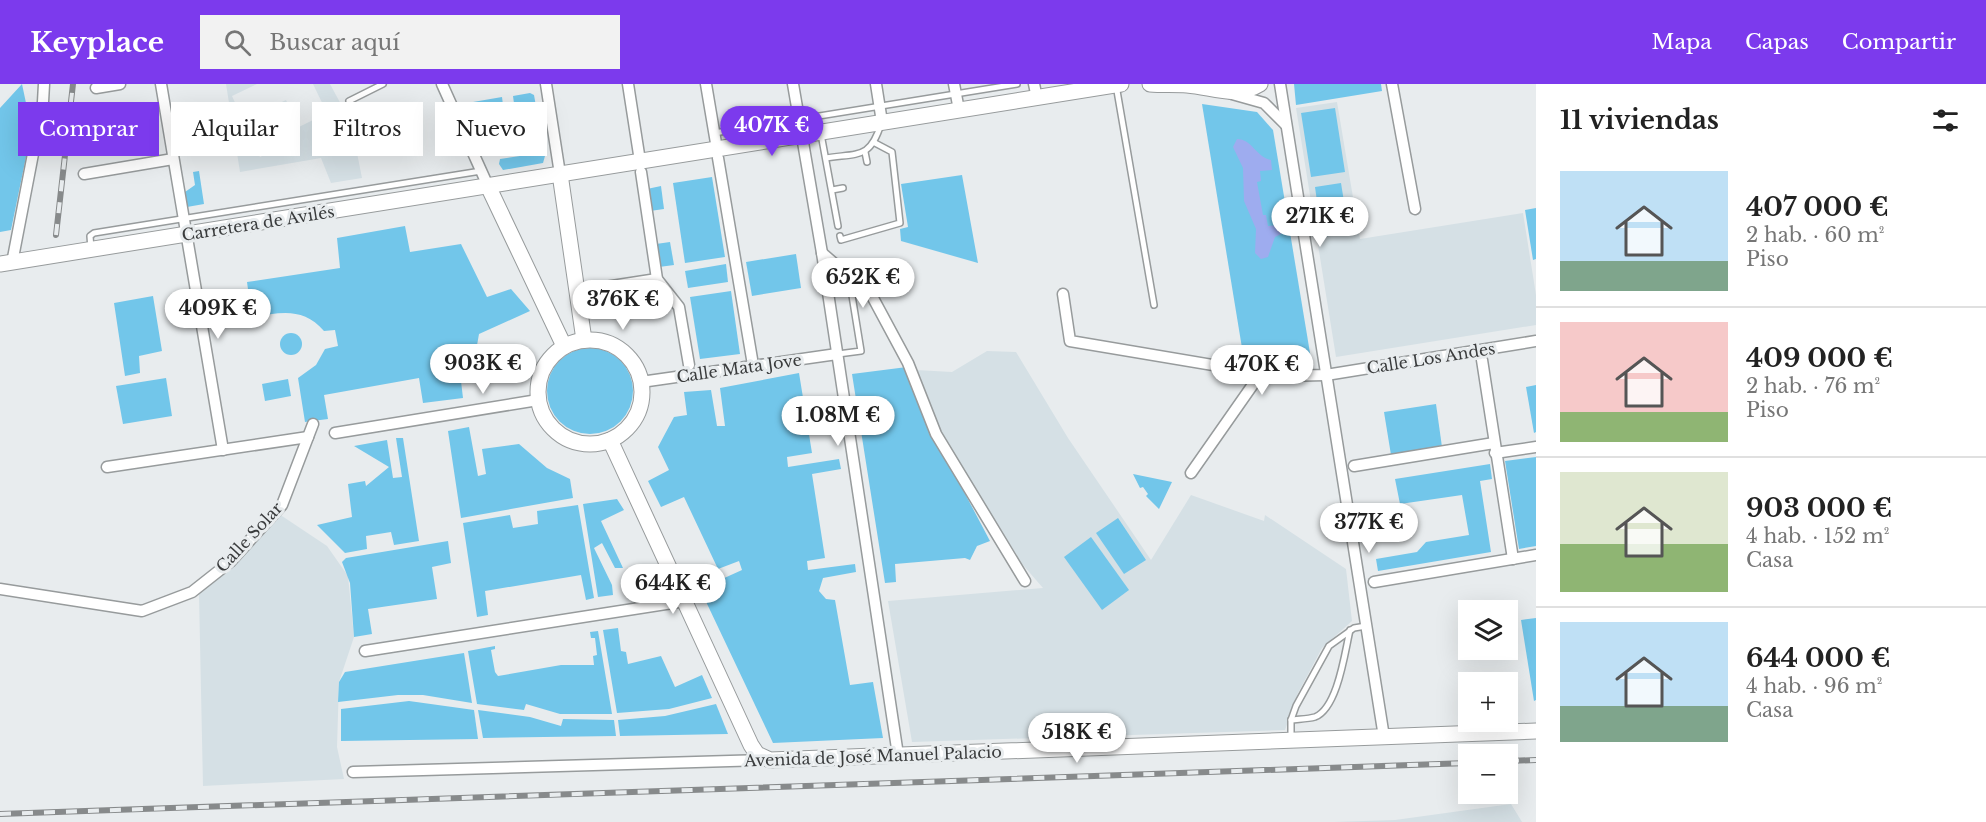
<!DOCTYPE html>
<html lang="es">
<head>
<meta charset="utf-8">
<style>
	body { margin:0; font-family:"Libre Baskerville",serif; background:#f2f2f2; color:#222; height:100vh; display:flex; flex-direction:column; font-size:22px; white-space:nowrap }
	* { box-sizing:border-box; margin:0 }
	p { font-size:20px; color:#767676 }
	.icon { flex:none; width:33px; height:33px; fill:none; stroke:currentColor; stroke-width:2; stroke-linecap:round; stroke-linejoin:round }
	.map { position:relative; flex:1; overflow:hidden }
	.drawer { display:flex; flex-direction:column; background:#fff; width:450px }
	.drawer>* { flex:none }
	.hud { position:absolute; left:18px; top:18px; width:570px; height:54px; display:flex; gap:12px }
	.controls { position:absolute; left:1458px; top:516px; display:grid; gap:12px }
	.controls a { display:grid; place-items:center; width:60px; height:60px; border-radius:0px; background:#fff; box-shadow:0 6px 24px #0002; font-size:30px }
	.price { position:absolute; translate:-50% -51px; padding:0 14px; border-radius:21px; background:#fff; color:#222; font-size:20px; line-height:39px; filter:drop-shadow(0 2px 3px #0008) }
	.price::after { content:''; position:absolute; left:50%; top:36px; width:18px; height:14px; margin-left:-9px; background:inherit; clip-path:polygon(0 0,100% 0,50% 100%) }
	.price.current { background:#7c3aed; color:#fff }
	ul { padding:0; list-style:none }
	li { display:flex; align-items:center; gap:18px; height:150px; padding:0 24px }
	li+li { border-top:2px solid #e0e0e0 }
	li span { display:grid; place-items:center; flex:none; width:168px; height:120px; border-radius:0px; color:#555 }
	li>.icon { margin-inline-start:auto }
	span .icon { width:72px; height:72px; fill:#fffc; stroke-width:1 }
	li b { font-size:26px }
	h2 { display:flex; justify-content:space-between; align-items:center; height:72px; padding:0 24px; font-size:26px }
	.pill { padding:0 21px; border-radius:0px; background:#fff; box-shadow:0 6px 24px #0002; font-size:21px; line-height:54px }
	.pill.current { background:#7c3aed; color:#fff }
	header { display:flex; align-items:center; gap:36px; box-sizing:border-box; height:84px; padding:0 30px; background:#7c3aed; color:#fff }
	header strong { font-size:28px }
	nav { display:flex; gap:33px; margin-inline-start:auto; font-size:21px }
	.search { width:420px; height:54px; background:#f2f2f2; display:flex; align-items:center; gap:15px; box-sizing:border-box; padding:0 21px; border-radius:0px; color:#767676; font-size:22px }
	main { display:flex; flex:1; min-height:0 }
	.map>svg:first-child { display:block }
</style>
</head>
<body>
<header>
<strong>Keyplace</strong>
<div class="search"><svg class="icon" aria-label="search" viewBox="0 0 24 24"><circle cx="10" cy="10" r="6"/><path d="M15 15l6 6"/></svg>Buscar aquí</div>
<nav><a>Mapa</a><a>Capas</a><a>Compartir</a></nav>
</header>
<main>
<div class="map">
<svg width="1536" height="738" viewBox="0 0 1536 738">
	<rect width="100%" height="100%" fill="#e8ecee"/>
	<g fill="#d5e0e5" fill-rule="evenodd">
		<path d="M226,0H257L232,12L243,36L286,16L299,43L327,29L313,0H330L357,50L356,64L362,94L331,99L321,74L240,88ZM271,25L288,60L260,73L244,38Z"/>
		<path d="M1337,18L1360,155L1523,129L1536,211V241L1336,273L1296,24Z"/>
		<path d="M987,267L1016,268L1068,354L1151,476L1191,411L1264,437L1265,431L1346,485L1352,537L1322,564L1298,609L1285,646L912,658L888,517L1043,504L1023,481L940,347L916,286L952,288Z"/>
		<path d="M279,430L327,462L348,492L354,553L339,598L337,663L344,695L203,702L199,510L238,474Z"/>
		<path d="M1511,720L1522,738H1334L1395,736Z"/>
	</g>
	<g fill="#72c6ea">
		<path d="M22,0L26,19L34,34L11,146L0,148V24Z"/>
		<path d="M1294,0H1381L1382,7L1296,21Z"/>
		<path d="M530,9L534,11L542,56L539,60L532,61L529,27L520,30L515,27L513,12Z"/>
		<path d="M502,13L504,29L500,33H491L495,44L493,52L496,55L498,66L492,65L471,22L473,18Z"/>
		<path d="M1202,20L1257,28L1273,46L1311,275L1285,276L1243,270Z"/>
		<path d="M1335,24L1345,88L1311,93L1301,29Z"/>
		<path d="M526,48L529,65L502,70L499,52Z"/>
		<path d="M540,69L545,72L543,79L503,86L499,80L500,75Z"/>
		<path d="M199,87L204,120L187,123L185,108L195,101L193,88Z"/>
		<path d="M962,91L978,179L901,157L900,145L908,143L901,100Z"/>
		<path d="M712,93L725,173L685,179L673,99Z"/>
		<path d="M1341,99L1349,149L1322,153L1315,103Z"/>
		<path d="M661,102L664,125L650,127L647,105Z"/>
		<path d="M1536,124V175L1533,176L1525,126Z"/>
		<path d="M405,142L410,168L461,160L487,213L511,205L530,227L479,250L476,267L458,272L463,314L423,319L419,294L324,311L328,335L305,338L298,294L316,281L325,265L338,262L335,246L324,247C303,223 280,228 252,234L247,198L340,184L337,154Z"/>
		<path d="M670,158L674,181L659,183L656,160Z"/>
		<path d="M796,170L801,204L752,212L746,178Z"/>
		<path d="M726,180L728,198L688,204L685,187Z"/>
		<path d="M731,207L740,270L700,275L690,213Z"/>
		<path d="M153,212L162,267L139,272L140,289L125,292L114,219Z"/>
		<circle cx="291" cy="260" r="11"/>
		<circle cx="590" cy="307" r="43"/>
		<path d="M907,283L933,349L990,457L977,462L970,476L965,474L895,480L896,498L885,499L852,290Z"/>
		<path d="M799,289L812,369L787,373L788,383L839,375L841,385L812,390L825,474L807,477L808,486L855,480L856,488L823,494L819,507L826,515L835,516L850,601L873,598L883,654L773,659L700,505L742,486L739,477L718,485L684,413L661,423L648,397L669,386L658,363L674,333L687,331L684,308L711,306L717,342H725L720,304Z"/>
		<path d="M166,294L172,332L123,340L116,302Z"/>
		<path d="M288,295L291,312L265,317L262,300Z"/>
		<path d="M1536,301V348L1534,349L1526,303Z"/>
		<path d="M1436,320L1442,363L1391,371L1384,328Z"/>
		<path d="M469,343L478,392L486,390L482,365L519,360L547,384L570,395L573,414L461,434L448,347Z"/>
		<path d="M396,354H403L419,457L394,461L391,448L366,452L367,465L345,469L317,441L352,433L348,400L365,397L366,402L389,383L354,362L387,356L393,394L402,393Z"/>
		<path d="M1536,373V462L1519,465L1505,377Z"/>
		<path d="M1490,380L1492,395L1480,397L1491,468L1378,487L1376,475L1417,468L1426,458L1469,451L1462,411L1400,420L1395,395Z"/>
		<path d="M1133,390L1172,398L1159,425L1146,412L1148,410L1143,403L1140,404Z"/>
		<path d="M617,415L624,426L601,437L623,484H615L602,459L594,464L612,501L613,511L598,513L583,420Z"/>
		<path d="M578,421L594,514L586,516L581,491L485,507L488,531L477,533L463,439L510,431L513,444L538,440L537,427Z"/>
		<path d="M1118,434L1146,476L1124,490L1096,449Z"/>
		<path d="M1091,453L1129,506L1102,526L1064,473Z"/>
		<path d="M448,457L451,479L432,483L437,515L368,525L372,550L354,553L350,499L342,478L346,474Z"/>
		<path d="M1536,534V616L1534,617L1521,536Z"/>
		<path d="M618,544L621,567L626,568L628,580L661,572L675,603L702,591L712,614L669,625L617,629L603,546Z"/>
		<path d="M598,547L612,630H560L526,620L524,626L477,620L468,567L495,562V565L491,566L495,588L498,592L561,581H594L593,572L597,571L595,554H591L590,548Z"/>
		<path d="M464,569L472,619L423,611H398L338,618L339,598L345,588Z"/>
		<path d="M409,617L474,626L478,655L341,657V625Z"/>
		<path d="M716,620L728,650L620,652L618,636L665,632Z"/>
		<path d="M478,626L530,633L561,642L563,635L614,636L616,652L483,654Z"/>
	</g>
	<path fill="#9eacef" d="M1237,55C1252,55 1256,73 1271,76L1272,86L1260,87L1261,97L1257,98L1263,131H1266L1268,142L1280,141L1281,150L1275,153L1268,173L1261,175L1255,169L1256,145L1244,117L1243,84L1233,63Z"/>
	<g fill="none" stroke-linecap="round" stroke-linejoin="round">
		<defs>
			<g id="lane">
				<path d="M1116,1L1154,221"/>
				<path d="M349,17L383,0"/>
				<path d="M714,49L1017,0"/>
				<path d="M821,50L838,142"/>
				<path d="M865,68L867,78"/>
				<path d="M826,74C859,69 870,75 881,40"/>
				<path d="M832,106L843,104"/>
				<path d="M840,152L841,156L900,139L892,68L875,59"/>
				<path d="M91,165L90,152L94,149L481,87"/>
				<path d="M838,270L861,267L849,193"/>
				<path d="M1291,636C1299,635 1308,635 1315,633C1338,624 1345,567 1350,546"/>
				<path d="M1291,655V636L1296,622L1329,562L1354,544L1366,542"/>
			</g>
			<g id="street">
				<path d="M161,0L223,366"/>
				<path d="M442,0L488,102"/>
				<path d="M546,0L560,90"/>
				<path d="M628,0L640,77"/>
				<path d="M706,0L717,65"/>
				<path d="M793,0L822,169L898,671"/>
				<path d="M876,0L882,38"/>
				<path d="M954,0L959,26"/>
				<path d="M1034,0L1037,14"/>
				<path d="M1280,0L1384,653"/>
				<path d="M1392,0L1415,125"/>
				<path d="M96,4L120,0"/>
				<path d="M1232,10L1264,19L1286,41"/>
				<path d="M718,74L752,275"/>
				<path d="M641,88L657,195L679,223L689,281"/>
				<path d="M84,90L173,75"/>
				<path d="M822,169L872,212L908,279L936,350L1025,497"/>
				<path d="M12,179L43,18L44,0"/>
				<path d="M586,206L657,195"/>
				<path d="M1063,210L1070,257L1278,292L1326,291L1536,257"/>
				<path d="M1482,276L1513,475"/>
				<path d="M641,298L837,270"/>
				<path d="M335,349L538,316"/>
				<path d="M1495,369L1536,363"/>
				<path d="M1354,382L1494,359"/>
				<path d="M107,383L308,353"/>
				<path d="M1191,389L1261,289"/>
				<path d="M1374,498L1536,471"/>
				<path d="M0,505L142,527L192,508L230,478L282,421L313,340"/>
				<path d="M365,567L685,517"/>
				<path d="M353,688L766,676"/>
			</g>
			<g id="secondary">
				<path d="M1150,0C1162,1 1175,0 1187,1C1213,3 1236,15 1260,0"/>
				<path d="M560,90L584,256"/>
				<path d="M488,102L564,262"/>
				<path d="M0,180L1121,0"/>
				<circle cx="590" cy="308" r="52"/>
				<path d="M610,356L751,661L757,670L770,676L1536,647"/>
			</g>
		</defs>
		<use href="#lane" stroke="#979b9c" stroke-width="8"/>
		<use href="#street" stroke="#979b9c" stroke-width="13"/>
		<use href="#secondary" stroke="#979b9c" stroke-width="17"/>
		<use href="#lane" stroke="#fff" stroke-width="5"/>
		<use href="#street" stroke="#fff" stroke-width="10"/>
		<use href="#secondary" stroke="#fff" stroke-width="15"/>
		<defs>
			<g id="rail">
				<path d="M56,151L73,0"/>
				<path d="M1508,677L1536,676"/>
				<path d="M0,730L1468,679"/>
			</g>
		</defs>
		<use href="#rail" stroke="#878a8b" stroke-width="6"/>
		<use href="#rail" stroke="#e8ecee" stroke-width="4" stroke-dasharray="11" stroke-linecap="butt"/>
	</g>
	<g text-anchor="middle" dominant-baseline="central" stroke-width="6" stroke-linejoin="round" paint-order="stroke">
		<g font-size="16" fill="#3a3c3d" stroke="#e8ecee">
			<text transform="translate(258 139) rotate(-9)">Carretera de Avilés</text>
			<text transform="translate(1431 274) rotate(-9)">Calle Los Andes</text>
			<text transform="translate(739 284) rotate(-8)">Calle Mata Jove</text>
			<text transform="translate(249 453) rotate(-47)">Calle Solar</text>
			<text transform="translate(873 672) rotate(-2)">Avenida de José Manuel Palacio</text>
		</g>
	</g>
</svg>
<div class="controls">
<a><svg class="icon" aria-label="layers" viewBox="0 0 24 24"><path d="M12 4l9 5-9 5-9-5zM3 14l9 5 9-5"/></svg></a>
<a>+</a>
<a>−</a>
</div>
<b class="price current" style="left:772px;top:73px">407K €</b>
<b class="price" style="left:1320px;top:164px">271K €</b>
<b class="price" style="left:863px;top:225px">652K €</b>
<b class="price" style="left:623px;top:247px">376K €</b>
<b class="price" style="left:218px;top:256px">409K €</b>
<b class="price" style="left:483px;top:311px">903K €</b>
<b class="price" style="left:1262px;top:312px">470K €</b>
<b class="price" style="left:838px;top:363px">1.08M €</b>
<b class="price" style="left:1369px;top:470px">377K €</b>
<b class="price" style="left:673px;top:531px">644K €</b>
<b class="price" style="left:1077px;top:680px">518K €</b>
<div class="hud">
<a class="pill current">Comprar</a>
<a class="pill">Alquilar</a>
<a class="pill">Filtros</a>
<a class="pill">Nuevo</a>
</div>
</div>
<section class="drawer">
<h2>11 viviendas<svg class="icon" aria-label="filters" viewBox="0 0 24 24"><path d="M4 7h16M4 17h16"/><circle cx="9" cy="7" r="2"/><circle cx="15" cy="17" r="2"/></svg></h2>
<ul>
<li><span style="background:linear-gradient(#bfe0f5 75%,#7fa58c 0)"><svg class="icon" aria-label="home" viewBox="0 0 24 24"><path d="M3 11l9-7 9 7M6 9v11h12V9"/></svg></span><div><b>407 000 €</b><p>2 hab. · 60 m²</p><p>Piso</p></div></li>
<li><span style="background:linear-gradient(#f6c9c9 75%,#8fb573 0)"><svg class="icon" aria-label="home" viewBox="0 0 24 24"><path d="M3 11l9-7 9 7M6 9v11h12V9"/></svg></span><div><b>409 000 €</b><p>2 hab. · 76 m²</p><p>Piso</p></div></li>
<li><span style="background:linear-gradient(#dfe7d0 60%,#8fb573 0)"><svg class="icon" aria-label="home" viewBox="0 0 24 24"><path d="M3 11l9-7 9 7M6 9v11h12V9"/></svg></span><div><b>903 000 €</b><p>4 hab. · 152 m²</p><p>Casa</p></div></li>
<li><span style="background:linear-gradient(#bfe0f5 70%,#7fa58c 0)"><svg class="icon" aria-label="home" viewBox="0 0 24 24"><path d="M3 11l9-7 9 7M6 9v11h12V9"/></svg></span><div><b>644 000 €</b><p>4 hab. · 96 m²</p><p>Casa</p></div></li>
</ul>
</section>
</main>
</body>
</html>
